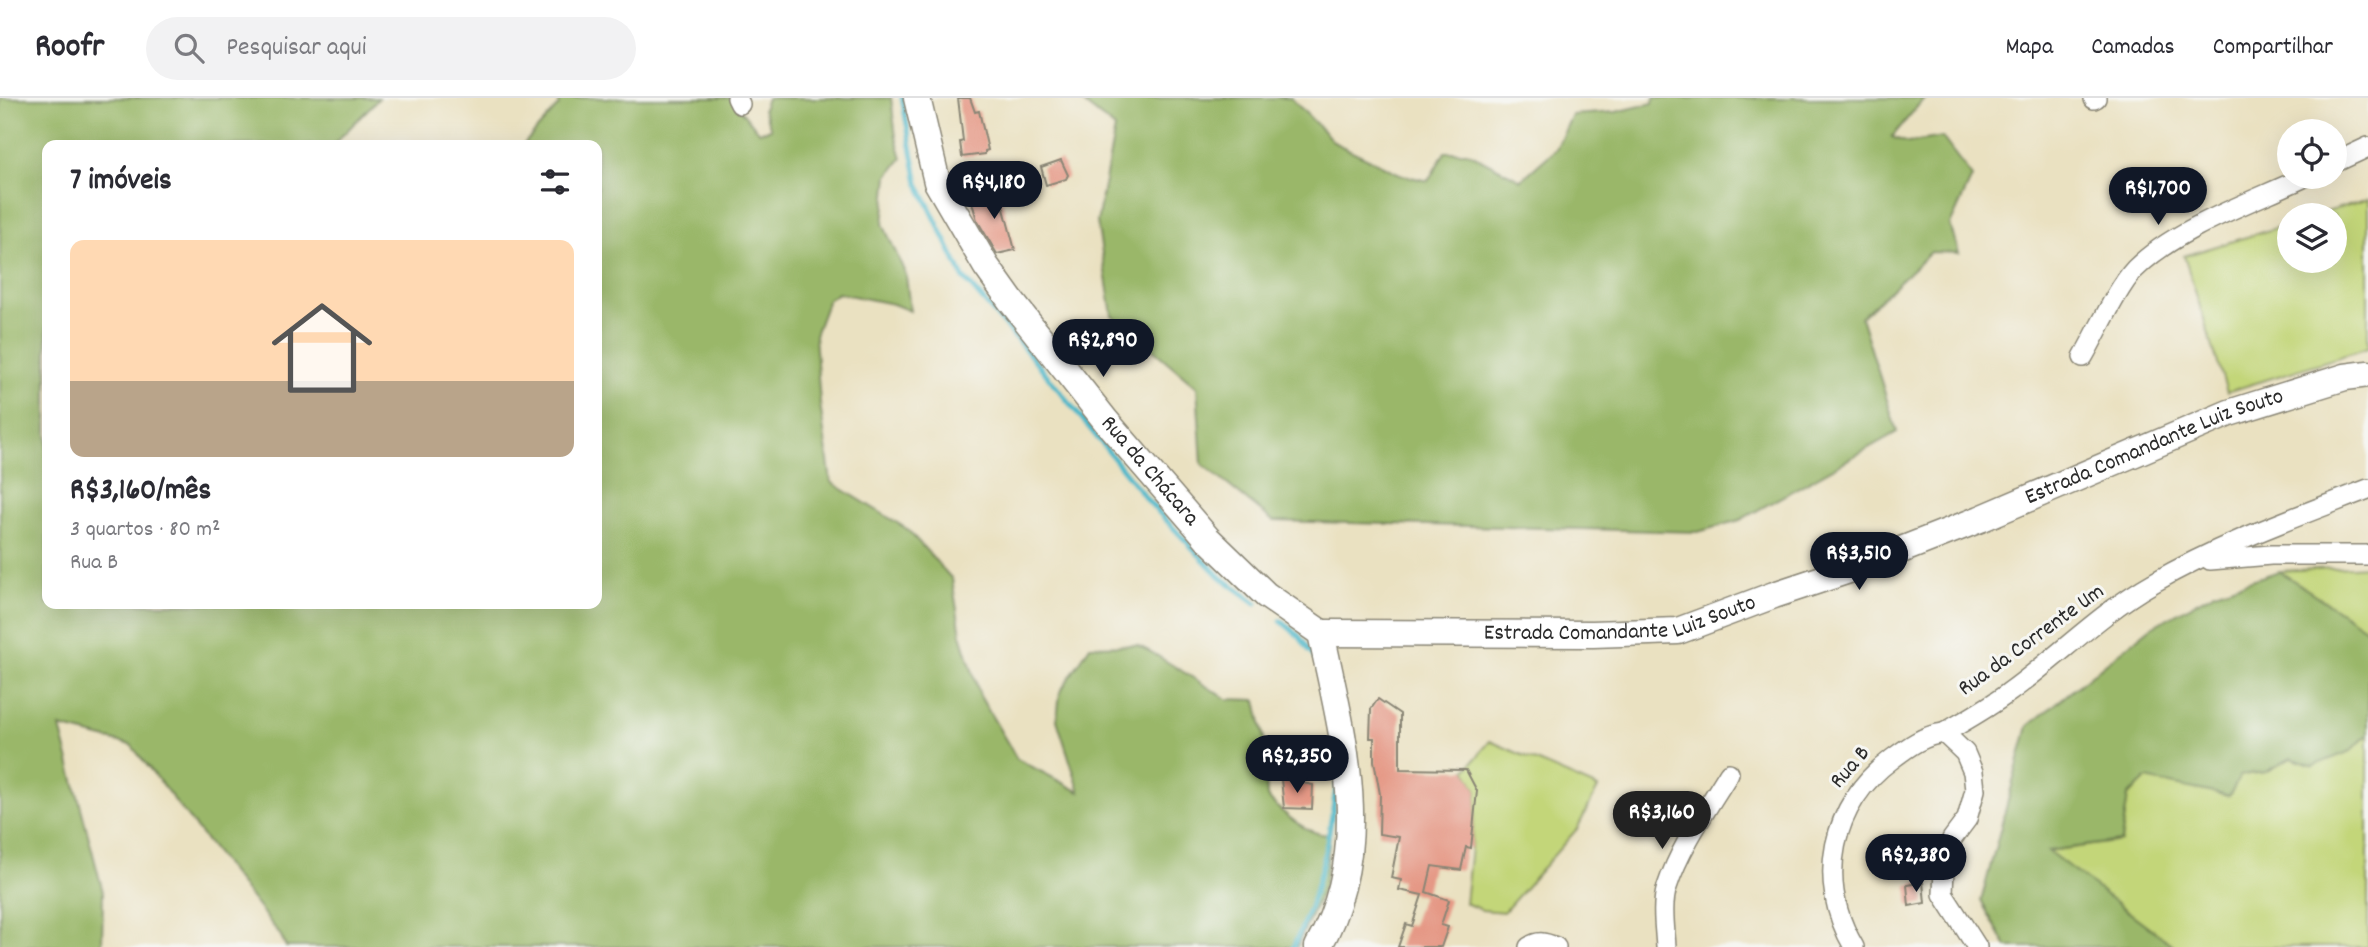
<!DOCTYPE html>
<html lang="pt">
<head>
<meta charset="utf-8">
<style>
	body { margin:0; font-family:Dekko,sans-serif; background:#f2f2f3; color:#2b2b33; height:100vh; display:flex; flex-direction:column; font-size:26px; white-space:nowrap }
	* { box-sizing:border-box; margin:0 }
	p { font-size:23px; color:#7c7c81 }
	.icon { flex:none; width:38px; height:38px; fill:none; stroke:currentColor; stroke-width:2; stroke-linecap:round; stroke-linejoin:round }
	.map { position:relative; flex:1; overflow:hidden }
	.panel { position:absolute; left:42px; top:42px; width:560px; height:469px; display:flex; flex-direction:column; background:#fff; border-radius:14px; box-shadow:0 7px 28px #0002 }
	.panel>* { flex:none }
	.buttons { position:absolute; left:2277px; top:21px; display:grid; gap:14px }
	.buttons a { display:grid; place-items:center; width:70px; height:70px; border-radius:50%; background:#fff; box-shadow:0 7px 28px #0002; font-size:35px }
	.price { position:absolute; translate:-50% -60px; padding:0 16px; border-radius:24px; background:#111827; color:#fff; font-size:23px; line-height:46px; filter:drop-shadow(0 2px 4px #0008) }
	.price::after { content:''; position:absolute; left:50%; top:42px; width:21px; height:16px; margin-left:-10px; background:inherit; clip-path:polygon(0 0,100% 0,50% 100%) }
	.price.selected { background:#222; color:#fff }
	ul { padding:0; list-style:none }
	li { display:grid; align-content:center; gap:14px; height:371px; padding:0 28px }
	li span { display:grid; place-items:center; height:217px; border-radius:14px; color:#555 }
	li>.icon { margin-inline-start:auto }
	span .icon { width:126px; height:126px; fill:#fffc; stroke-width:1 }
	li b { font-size:30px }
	h2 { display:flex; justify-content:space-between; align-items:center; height:84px; padding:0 28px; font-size:30px }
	header { display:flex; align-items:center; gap:42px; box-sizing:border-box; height:98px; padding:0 35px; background:#fff; border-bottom:2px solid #e1e1e2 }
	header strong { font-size:33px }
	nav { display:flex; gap:38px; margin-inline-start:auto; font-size:24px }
	.search { width:490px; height:63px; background:#f2f2f3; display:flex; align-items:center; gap:18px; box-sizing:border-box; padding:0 24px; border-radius:38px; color:#7c7c81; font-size:26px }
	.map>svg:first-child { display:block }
</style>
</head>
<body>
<header>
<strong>Roofr</strong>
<div class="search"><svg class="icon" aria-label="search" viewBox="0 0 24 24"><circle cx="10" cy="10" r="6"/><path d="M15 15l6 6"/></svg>Pesquisar aqui</div>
<nav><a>Mapa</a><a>Camadas</a><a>Compartilhar</a></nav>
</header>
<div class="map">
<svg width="2368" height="849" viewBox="0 0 2368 849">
	<rect width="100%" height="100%" fill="#f6f6f2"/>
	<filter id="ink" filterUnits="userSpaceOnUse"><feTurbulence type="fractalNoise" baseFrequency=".0143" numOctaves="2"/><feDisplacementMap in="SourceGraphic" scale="14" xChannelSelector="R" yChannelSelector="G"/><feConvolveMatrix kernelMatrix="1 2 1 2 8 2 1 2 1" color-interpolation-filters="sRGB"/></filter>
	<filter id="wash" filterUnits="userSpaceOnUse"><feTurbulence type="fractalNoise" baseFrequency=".00686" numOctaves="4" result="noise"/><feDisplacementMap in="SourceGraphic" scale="28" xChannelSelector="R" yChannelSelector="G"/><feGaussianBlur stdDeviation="1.57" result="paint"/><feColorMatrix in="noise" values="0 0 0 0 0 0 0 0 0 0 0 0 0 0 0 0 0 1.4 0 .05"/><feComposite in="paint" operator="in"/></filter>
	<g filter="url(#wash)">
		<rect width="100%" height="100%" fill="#eae1c1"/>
		<g fill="#c3d679" stroke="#778052" stroke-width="2">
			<path d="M2368,101V250L2227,294L2184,158L2289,126V163H2334V117H2316Z"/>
			<path d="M2368,468V532L2279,473Z"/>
			<path d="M2368,636V849H2175L2047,753L2121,743L2128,698L2146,681L2241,677L2266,674L2291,660L2351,653Z"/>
			<path d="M1490,643L1598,690L1577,731L1504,814L1482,812L1465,805L1477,693L1466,672Z"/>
		</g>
		<g fill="#9ab769" stroke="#62714a" stroke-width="2">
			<path d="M0,0H379L333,47H47V506H597V47H523L559,7V0H730L759,34L771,31L763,11L767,0H891L896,39L902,60L888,78L883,126L906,177L910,213L893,206L838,195L828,202L815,237L820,306L831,384L907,431L952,481L961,536L980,598L1017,661L1080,694L1057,622L1060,594L1090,548L1137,547L1153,555L1227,601L1256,602L1264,640L1267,699C1283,715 1306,737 1330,737L1325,786L1297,849H286L281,838L131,647L60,629L103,794L102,849H0Z"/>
			<path d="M1077,0H1291L1335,45L1402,77L1428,83L1445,54H1467L1521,82L1556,51L1572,17L1616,14L1653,5L1654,0H1926L1921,4L1892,39L1908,45L1942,39L1972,79L1950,127L1959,155L1931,154L1861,219L1897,334L1740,422L1698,434L1273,423L1202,366L1197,289L1112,217L1097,124L1115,30Z"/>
			<path d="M2279,473L2368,532V636L2351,653L2313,668L2291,660L2266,674L2241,677L2229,698L2146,681L2128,698L2121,743L2048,753L2175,849H2007L1981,803L2028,628L2150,530L2215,494Z"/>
		</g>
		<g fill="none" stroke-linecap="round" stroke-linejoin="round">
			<g stroke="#4cb7c9" stroke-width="5">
				<path d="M902,0L918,85L963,179L1037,265L1149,404L1218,477L1256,505"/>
				<path d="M1281,523L1299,538L1314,559"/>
				<path d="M1293,849C1319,798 1329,741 1337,684"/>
			</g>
		</g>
		<g id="blocks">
			<g fill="#e59885">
				<path d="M958,0H970L975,14L979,13L988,52L985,53V56L962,59L960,44L963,43Z"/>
				<path d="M1061,62L1068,77L1066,81L1046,87L1041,69Z"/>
				<path d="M999,92L1015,152L997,156L977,122L971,101Z"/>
				<path d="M1378,601L1400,616V671L1466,672L1477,693L1471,750L1466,749L1461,772L1432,768L1426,794L1449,802L1441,827L1448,829L1441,849H1398L1406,826L1412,828L1422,797L1399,792L1401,782L1391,780L1399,739L1379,736L1380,696L1374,663V640H1370L1371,611Z"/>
				<path d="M1281,681L1313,687L1312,711L1284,710Z"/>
				<path d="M1923,784L1925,805L1909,808L1907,787Z"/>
			</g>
		</g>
	</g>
	<g filter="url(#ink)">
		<use href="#blocks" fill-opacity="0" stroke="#8a8676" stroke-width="2"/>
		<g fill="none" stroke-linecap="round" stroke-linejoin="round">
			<defs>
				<g id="street">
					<path d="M737,0L740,6"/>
					<path d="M2094,1L2096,0"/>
					<path d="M2334,65L2368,49"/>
					<path d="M2083,259C2097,235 2117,190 2135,171C2176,130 2252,104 2305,79"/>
					<path d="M2210,462L2271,457H2368"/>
					<path d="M1529,849C1539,842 1546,845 1556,849"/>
					<path d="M1666,849C1665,831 1661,807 1667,789C1680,749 1707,711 1729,675"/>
					<path d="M1854,849C1815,783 1831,706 1892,661C1908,649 1924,637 1944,635"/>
					<path d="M1977,849L1943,796L1944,770L1952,741L1967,721L1975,692L1973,674L1965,655L1944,635C1966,622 1988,610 2008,595C2057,560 2100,515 2153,485C2220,446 2296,419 2368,391"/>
				</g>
				<g id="secondary">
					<path id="s1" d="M917,0L937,84L986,168L1011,203L1106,323L1208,441L1266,497L1321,535"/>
					<path id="s2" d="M1321,535L1593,536L1678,533L1774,497L1858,469L1980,421L2229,315L2345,279L2368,276"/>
					<path d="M1318,849C1375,749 1343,639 1321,535"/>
				</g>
			</defs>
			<use href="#street" stroke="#8a8676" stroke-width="22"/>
			<use href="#secondary" stroke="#8a8676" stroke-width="29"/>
			<use href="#street" stroke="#fff" stroke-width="19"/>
			<use href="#secondary" stroke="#fff" stroke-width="26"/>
		</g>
	</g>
	<g text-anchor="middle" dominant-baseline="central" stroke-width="6" stroke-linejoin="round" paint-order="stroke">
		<g font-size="23" fill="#2b2b2b" stroke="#f6f6f2">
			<text stroke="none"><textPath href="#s2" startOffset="868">Estrada Comandante Luiz Souto</textPath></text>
			<text stroke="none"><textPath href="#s1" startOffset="446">Rua da Chácara</textPath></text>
			<text stroke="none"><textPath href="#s2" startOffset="301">Estrada Comandante Luiz Souto</textPath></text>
			<text transform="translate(2032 543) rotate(-36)">Rua da Corrente Um</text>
			<text transform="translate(1851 670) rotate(-49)">Rua B</text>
		</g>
	</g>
</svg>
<div class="buttons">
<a><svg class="icon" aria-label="locate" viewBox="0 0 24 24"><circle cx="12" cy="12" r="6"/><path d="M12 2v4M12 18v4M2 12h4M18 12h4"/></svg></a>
<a><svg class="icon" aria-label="layers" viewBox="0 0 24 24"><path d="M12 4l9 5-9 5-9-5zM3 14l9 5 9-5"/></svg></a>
</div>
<b class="price" style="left:994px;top:123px">R$4,180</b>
<b class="price" style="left:2158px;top:129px">R$1,700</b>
<b class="price" style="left:1103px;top:281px">R$2,890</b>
<b class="price" style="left:1859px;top:494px">R$3,510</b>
<b class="price" style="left:1297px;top:697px">R$2,350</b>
<b class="price selected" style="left:1662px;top:753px">R$3,160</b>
<b class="price" style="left:1916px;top:796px">R$2,380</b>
<section class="panel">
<h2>7 imóveis<svg class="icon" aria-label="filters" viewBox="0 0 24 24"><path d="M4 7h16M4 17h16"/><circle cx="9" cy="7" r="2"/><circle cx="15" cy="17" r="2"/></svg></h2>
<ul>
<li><span style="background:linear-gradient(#ffd9b3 65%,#b9a48a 0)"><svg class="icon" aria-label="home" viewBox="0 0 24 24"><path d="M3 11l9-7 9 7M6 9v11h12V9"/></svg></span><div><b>R$3,160/mês</b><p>3 quartos · 80 m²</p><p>Rua B</p></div></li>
</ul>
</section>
</div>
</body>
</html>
